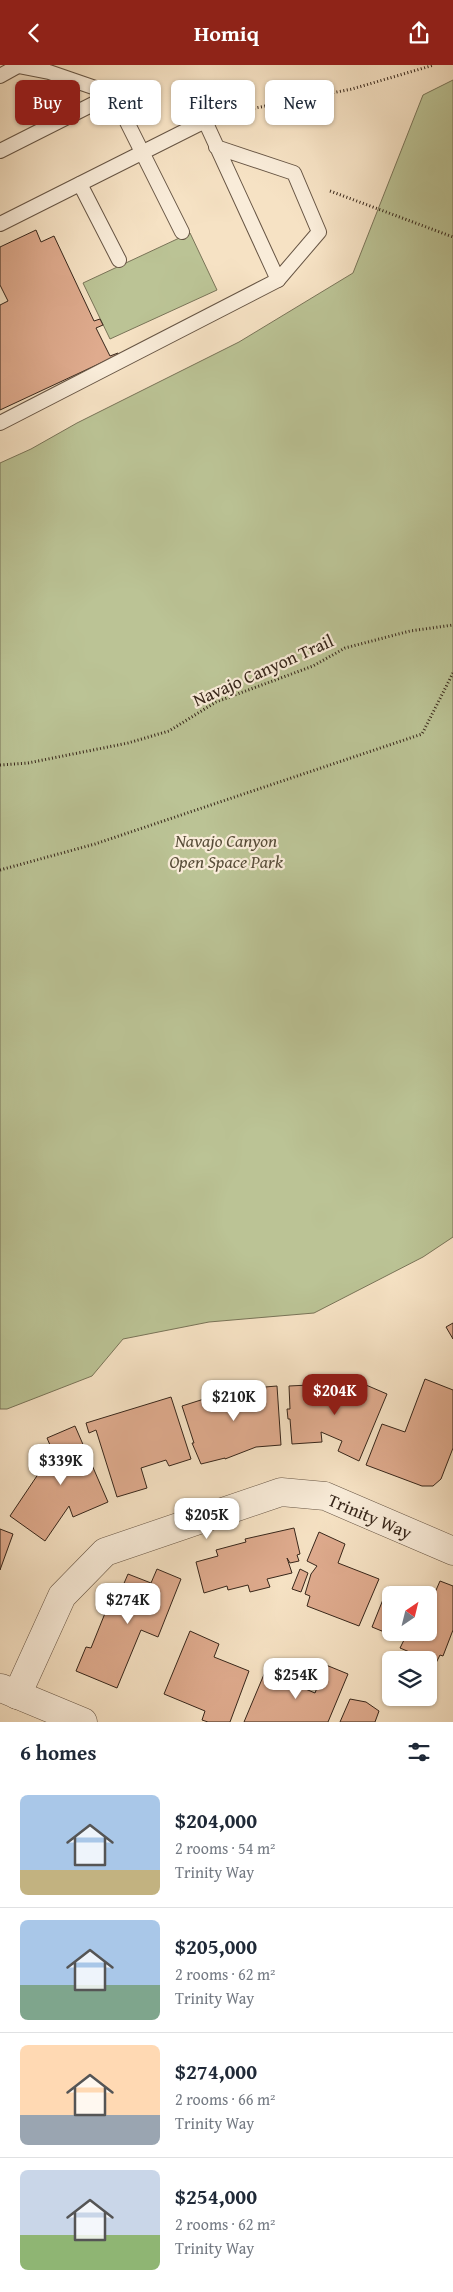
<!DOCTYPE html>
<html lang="en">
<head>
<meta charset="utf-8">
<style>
	body { margin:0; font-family:"Gentium Book Plus",serif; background:#f2f2f3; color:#1f2937; height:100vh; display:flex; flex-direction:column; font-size:19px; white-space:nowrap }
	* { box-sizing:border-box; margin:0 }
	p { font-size:16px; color:#747a83 }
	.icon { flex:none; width:28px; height:28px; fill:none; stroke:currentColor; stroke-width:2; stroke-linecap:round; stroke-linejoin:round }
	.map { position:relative; height:1657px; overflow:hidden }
	.side { display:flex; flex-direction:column; background:#fff; flex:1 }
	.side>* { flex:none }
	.top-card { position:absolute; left:15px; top:15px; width:424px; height:45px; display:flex; gap:10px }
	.needle { width:32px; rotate:35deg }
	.tools { position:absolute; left:382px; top:1521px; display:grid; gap:10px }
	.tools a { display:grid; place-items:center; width:55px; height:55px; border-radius:8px; background:#fff; box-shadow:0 1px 4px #0004; font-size:25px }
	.price { position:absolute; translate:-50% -42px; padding:0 11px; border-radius:10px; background:#fff; color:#222; font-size:16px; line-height:32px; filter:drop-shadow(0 1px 2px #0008) }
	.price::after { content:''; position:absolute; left:50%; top:30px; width:15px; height:11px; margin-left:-8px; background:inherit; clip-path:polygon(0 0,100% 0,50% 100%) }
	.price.active { background:#8f2418; color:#fff }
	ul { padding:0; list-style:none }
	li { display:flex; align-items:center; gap:15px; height:125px; padding:0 20px }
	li+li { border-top:1px solid #e0e1e3 }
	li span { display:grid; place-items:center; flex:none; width:140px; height:100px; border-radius:8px; color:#555 }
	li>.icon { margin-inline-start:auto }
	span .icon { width:60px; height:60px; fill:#fffc; stroke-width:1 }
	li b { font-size:21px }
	h2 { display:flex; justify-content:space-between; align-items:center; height:60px; padding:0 20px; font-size:21px }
	.chip { padding:0 18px; border-radius:8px; background:#fff; box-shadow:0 1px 4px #0004; font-size:18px; line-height:45px }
	.chip.active { background:#8f2418; color:#fff }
	header { display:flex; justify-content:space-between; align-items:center; height:65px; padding:0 20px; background:#8f2418; color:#fff; font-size:22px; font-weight:800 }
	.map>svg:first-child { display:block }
</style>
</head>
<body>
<header><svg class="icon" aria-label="back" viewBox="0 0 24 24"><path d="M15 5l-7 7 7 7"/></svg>Homiq<svg class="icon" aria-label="share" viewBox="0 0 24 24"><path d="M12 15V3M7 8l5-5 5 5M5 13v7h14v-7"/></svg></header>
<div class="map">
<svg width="453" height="1657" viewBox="0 0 453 1657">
	<rect width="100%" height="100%" fill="#f6e2c4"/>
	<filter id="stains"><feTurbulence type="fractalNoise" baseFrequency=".004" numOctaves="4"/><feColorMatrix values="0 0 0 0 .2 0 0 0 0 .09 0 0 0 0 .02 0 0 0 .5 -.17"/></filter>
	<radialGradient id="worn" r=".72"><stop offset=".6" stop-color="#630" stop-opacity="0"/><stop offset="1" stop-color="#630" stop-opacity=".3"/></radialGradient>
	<g fill="#bbc395" stroke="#797458">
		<path d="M453,15V1172L423,1192L314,1248L209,1257L123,1274L92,1311L7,1344H0V398L31,384L77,358L239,277L353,208L423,30Z"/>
		<path d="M190,168L217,225L110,274L83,218Z"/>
	</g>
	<g fill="#dfab8e" stroke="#37261a">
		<path d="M36,165L41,177L54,171L94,256L100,254L103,260L96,263L110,291L118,288V290L0,345V240L8,236L0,220V182Z"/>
		<path d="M453,1258V1274L446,1262Z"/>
		<path d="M425,1314L453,1325V1383L441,1414L433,1421H422L366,1400L382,1359L405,1367Z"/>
		<path d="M331,1316L362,1329L366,1320L387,1329L359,1396L338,1386L342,1376L321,1367L322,1377L292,1379L290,1354H288L287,1344H290L289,1321L309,1320V1326L326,1325Z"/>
		<path d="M253,1319V1323L277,1321L281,1380L256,1382L225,1394V1393L201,1399L192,1378H194L182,1341L204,1334L205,1339L220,1334L217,1324L231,1320Z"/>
		<path d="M171,1332L191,1394L169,1401L166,1395L141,1403L147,1423L117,1432L96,1365L89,1368L86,1358Z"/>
		<path d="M75,1361L108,1437L73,1452L69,1441L45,1476L10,1451L53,1387L47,1373Z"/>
		<path d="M294,1463L300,1489L297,1490L299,1496L290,1498L287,1493L292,1508L267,1514L270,1522L250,1527L248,1520L228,1525L227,1521L204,1528L196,1497L218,1491L216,1485L246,1477L245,1474Z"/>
		<path d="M0,1464L13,1469L0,1505Z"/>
		<path d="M319,1467L345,1479L338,1498L379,1514L359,1561L307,1541L310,1531L305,1529L311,1509L317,1501L307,1496Z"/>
		<path d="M157,1504L181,1514L158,1572L141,1565L117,1623L76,1606L86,1582L91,1583L116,1521L122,1523L128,1509L151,1518Z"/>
		<path d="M300,1504L308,1508L301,1527L292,1524Z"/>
		<path d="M440,1516L453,1521V1565L443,1591L440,1590L436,1598L400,1583L404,1575L372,1562L388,1522L408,1530H391V1568H429V1538L430,1539Z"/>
		<path d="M190,1566L219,1579L214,1592L249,1606L230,1657H208L202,1655L205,1646L164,1629Z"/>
		<path d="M326,1600L348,1609L328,1657H244L265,1607L315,1628Z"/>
		<path d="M350,1634L366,1637L379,1646L375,1657H340Z"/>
	</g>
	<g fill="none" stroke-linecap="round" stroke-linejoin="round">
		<defs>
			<g id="service">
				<path d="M13,0L49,7L113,29"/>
				<path d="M0,11L18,1"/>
				<path d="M0,86L113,29L182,167"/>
				<path d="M80,119L119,195"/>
				<path d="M0,159L205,56L278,215L319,167L294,108L216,82"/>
				<path d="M0,358L278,215"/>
			</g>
			<g id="minor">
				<path d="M1,1623L83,1657"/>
				<path d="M17,1630L62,1531L105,1487L281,1427L325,1431L453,1486"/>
			</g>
		</defs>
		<use href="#service" stroke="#675544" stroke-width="16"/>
		<use href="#minor" stroke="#675544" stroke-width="29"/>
		<g stroke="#37261a" stroke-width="3" stroke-dasharray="1 2.5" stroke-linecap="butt">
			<path d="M230,48L352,24L434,0"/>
			<path d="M330,126L453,172"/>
			<path d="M0,700L28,698L128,678L169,666L216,637L313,601L345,583L410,566L453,560"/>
			<path d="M0,805L95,779L422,669L453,608"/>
		</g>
		<use href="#service" stroke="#f9ecd9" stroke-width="14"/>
		<use href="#minor" stroke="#f9ecd9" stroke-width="28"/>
	</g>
	<g text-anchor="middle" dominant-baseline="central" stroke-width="4.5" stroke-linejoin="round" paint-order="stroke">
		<g font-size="18" fill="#37261a" stroke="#f9ecd9">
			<text transform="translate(263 605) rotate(-24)">Navajo Canyon Trail</text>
			<text transform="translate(370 1451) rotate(23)">Trinity Way</text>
		</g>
		<g font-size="18" font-style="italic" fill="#584d39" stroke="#f9ecd9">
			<text x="226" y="775">Navajo Canyon<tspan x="226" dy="21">Open Space Park</tspan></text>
		</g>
	</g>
	<rect width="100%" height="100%" filter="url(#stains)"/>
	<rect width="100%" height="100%" fill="url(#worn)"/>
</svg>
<div class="tools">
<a><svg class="needle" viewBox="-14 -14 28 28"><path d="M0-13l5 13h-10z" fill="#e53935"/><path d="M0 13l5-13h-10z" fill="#747a83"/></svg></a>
<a><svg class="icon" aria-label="layers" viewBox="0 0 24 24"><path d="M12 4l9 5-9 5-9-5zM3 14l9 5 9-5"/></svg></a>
</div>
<b class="price active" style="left:335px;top:1351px">$204K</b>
<b class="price" style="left:234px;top:1357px">$210K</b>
<b class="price" style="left:61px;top:1421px">$339K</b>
<b class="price" style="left:207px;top:1475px">$205K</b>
<b class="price" style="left:128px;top:1560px">$274K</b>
<b class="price" style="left:296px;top:1635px">$254K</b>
<div class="top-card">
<a class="chip active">Buy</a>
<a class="chip">Rent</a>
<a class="chip">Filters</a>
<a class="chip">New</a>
</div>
</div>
<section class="side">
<h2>6 homes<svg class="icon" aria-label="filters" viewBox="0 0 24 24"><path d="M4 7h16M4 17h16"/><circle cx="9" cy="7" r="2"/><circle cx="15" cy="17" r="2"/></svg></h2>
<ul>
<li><span style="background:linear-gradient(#a9c7e8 75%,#c2b280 0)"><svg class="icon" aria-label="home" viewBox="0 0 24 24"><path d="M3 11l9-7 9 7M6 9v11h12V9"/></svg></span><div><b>$204,000</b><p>2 rooms · 54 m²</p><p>Trinity Way</p></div></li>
<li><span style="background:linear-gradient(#a9c7e8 65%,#7fa58c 0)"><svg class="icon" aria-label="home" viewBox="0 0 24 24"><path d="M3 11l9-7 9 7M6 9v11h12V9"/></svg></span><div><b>$205,000</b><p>2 rooms · 62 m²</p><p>Trinity Way</p></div></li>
<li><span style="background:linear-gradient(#ffd9b3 70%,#9aa5b1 0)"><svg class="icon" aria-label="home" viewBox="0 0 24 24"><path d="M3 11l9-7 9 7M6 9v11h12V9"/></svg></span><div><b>$274,000</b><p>2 rooms · 66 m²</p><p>Trinity Way</p></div></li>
<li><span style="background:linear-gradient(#c9d6e8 65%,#8fb573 0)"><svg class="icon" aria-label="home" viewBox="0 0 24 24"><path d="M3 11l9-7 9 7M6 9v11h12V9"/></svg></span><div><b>$254,000</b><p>2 rooms · 62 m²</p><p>Trinity Way</p></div></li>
</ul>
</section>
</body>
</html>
